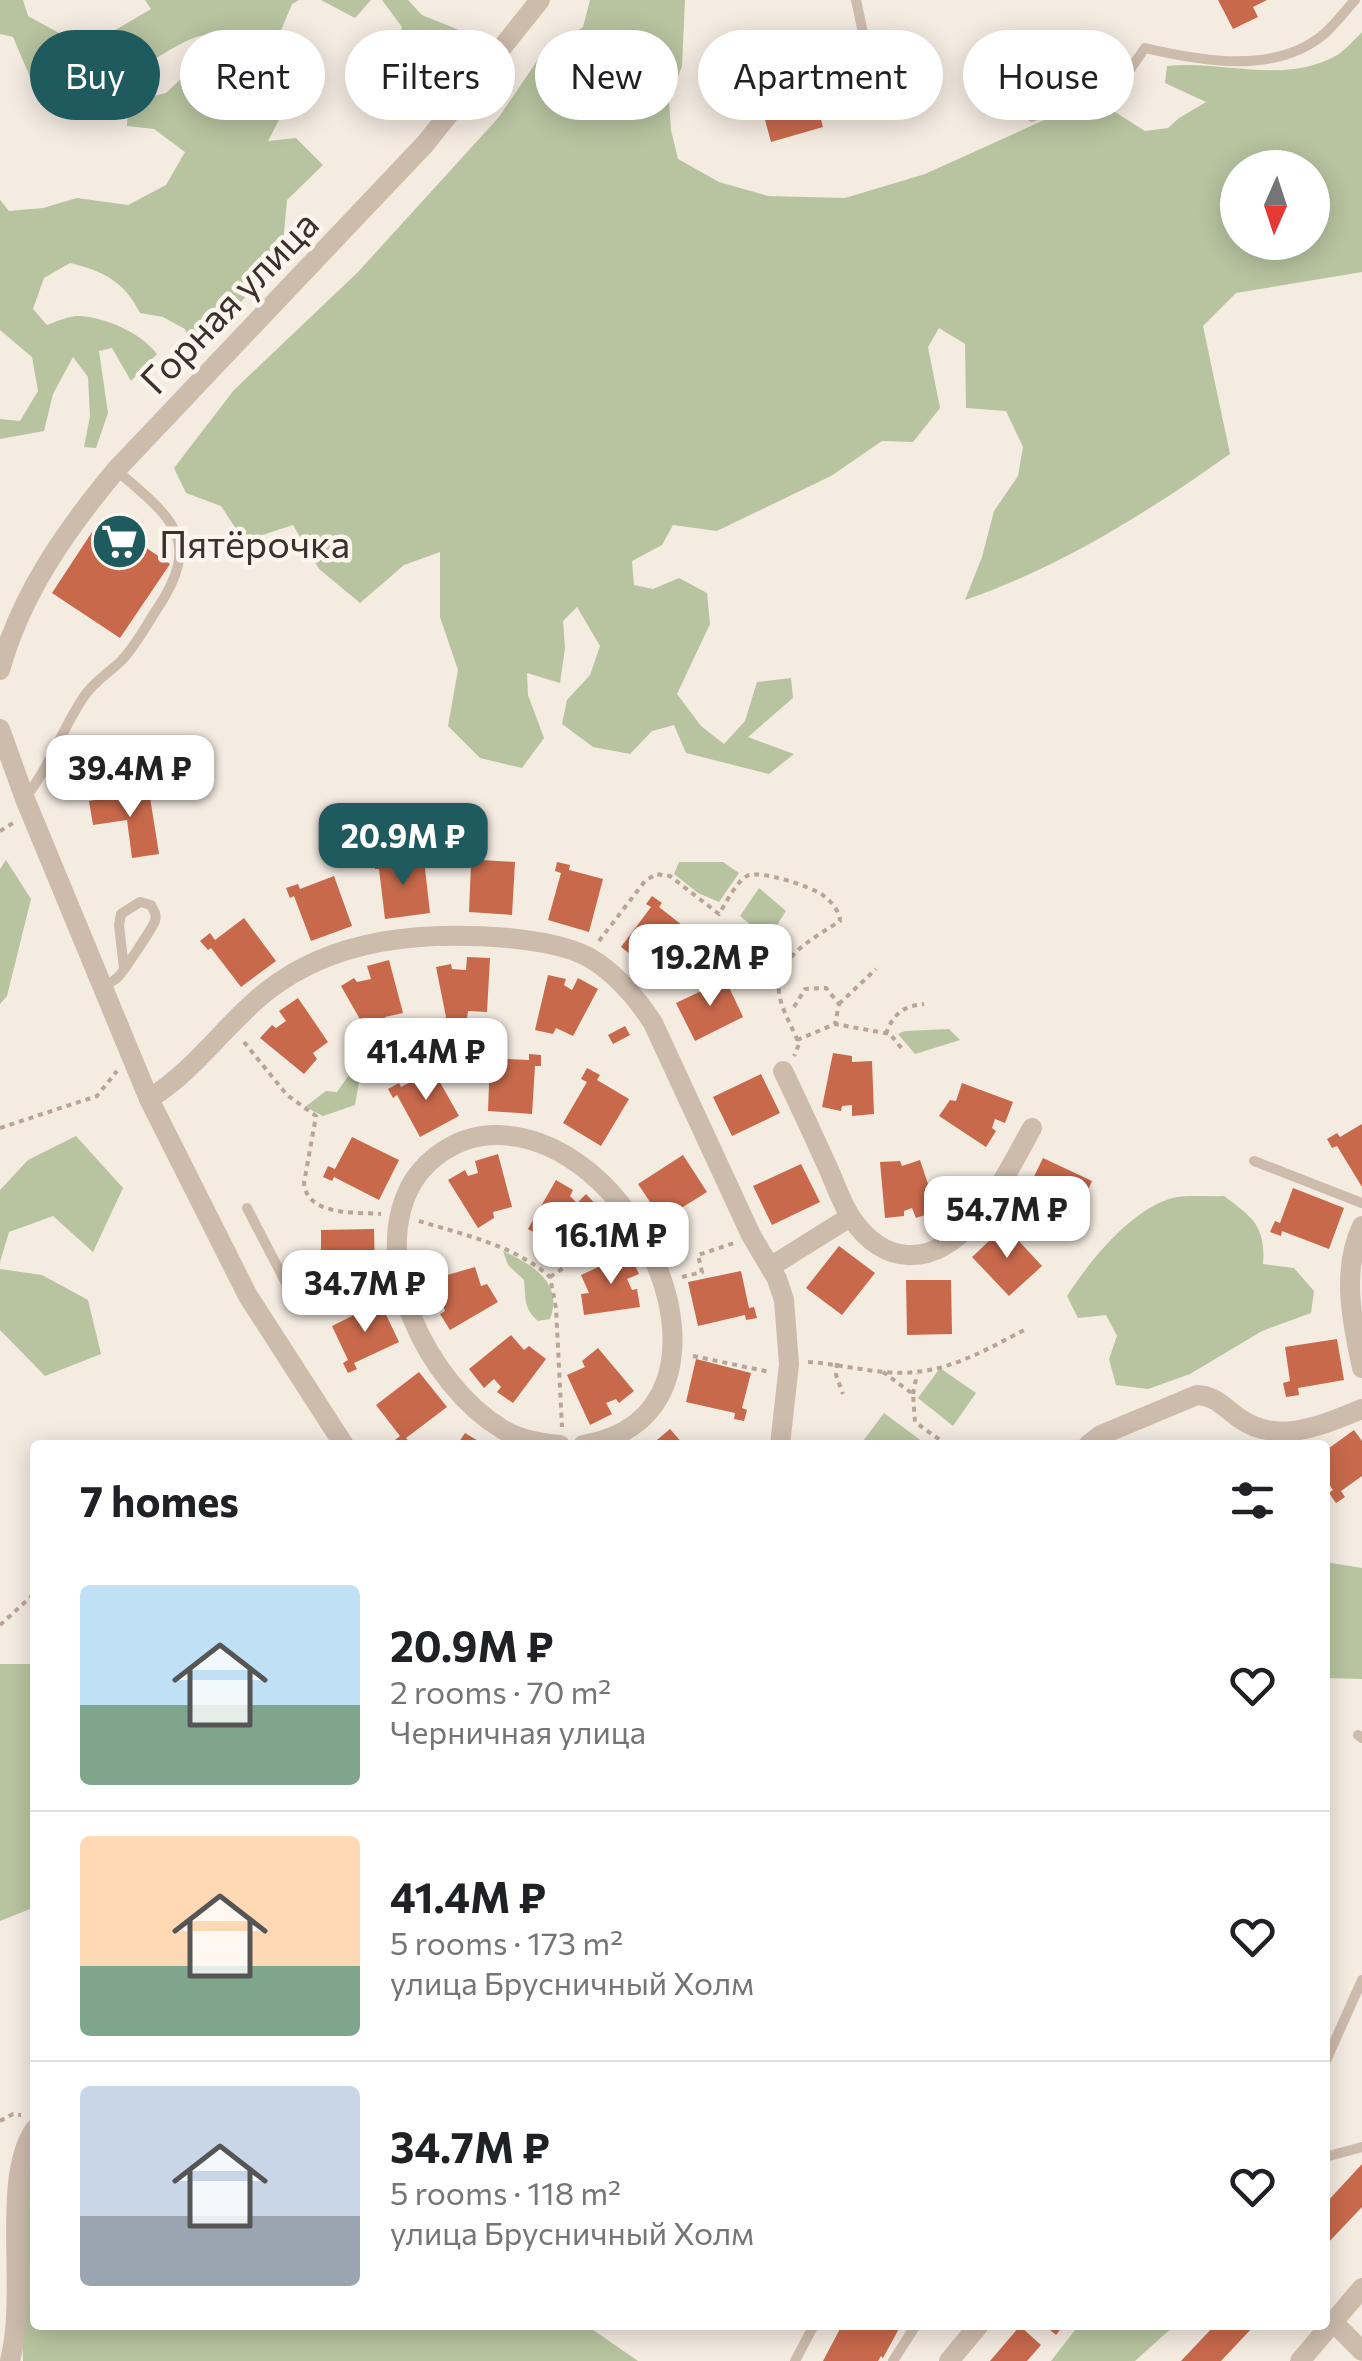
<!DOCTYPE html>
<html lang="en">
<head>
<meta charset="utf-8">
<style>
	body { margin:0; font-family:Commissioner,sans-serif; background:#f2f2f2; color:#202124; height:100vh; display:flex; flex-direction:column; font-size:38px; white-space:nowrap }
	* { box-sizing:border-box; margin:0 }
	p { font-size:32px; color:#757577 }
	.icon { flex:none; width:55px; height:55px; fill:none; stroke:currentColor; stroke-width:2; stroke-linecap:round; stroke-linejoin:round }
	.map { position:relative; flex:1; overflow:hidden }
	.side { position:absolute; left:30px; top:1440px; width:1300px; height:890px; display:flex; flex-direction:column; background:#fff; border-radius:10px; box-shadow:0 5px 25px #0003 }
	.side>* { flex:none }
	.guide { position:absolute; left:30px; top:30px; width:1302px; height:90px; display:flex; gap:20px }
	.needle { width:65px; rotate:183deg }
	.buttons { position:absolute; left:1220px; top:150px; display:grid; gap:20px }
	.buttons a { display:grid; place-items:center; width:110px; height:110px; border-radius:50%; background:#fff; box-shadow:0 5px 25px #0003; font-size:50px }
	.price { position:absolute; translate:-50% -85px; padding:0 22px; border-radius:20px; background:#fff; color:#222; font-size:32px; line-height:65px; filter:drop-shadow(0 2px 5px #0008) }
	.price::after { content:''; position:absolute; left:50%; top:60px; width:30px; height:22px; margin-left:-15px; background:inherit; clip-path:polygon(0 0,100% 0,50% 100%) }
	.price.active { background:#1f5a5e; color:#fff }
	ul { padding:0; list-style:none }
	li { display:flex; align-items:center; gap:30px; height:250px; padding:0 50px }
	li+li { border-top:2px solid #e0e0e0 }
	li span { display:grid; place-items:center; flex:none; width:280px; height:200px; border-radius:10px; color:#555 }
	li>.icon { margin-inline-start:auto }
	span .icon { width:120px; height:120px; fill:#fffc; stroke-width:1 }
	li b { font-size:42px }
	h2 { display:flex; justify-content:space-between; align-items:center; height:120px; padding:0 50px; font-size:42px }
	.pill { padding:0 35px; border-radius:45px; background:#fff; box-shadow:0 5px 25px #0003; font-size:35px; line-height:90px }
	.pill.active { background:#1f5a5e; color:#fff }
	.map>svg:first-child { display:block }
</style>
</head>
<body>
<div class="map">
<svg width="1362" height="2361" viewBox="0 0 1362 2361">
	<rect width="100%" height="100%" fill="#f4ebe1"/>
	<g fill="#b8c4a0" fill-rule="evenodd">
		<path d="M0,0H23L28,16L70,39L95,42L151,9L145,0H299L292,4L282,28L259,62L247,36C233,36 214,33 200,36C178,41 150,66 124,73C92,81 68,63 33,84L13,37L0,34Z"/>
		<path d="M321,0H371L355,18Z"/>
		<path d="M382,0H408L422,15L459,30L429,66L390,90L402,27Z"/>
		<path d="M590,0H685L682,66L669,100L671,130L678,159L719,182L768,196L845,198L925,174L1093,98L1145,131L1168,128L1179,118L1206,102L1165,83L1167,66C1225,60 1285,86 1339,54C1347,48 1355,39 1362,32V272L1236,293L1203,326L1230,454C1148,512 1061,567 965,600L982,557L994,511L1018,476L1023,447L1006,411L966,408L965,344L939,328L928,347L940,408L913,442L882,441L831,476L717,531L673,525L662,545L632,561L634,585L653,589L679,578L707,593L710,624L677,694L701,726L724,744L745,721L757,682L791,678L793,698L748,737L794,754L769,774L686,753L674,725L652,731L630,754L593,747L562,724L567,700L590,675L600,646L577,607L563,621L565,648L560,683L527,673L528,695L544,738L522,768L480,758L448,726L458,670L440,617V552L404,565L360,603L319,569L293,525L244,541L221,506L186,493L174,468L234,390L358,272L499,117L539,58L583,27ZM1238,168H1312V242H1238Z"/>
		<path d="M186,74L212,88L299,82L268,141L296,138L323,165L287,200L282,254L218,329L191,348L185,329L163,317L140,313C124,281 103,271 70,263L44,278L33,309L47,325C56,322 68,316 78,316C106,317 141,333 157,354L131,381L112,348L99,351L108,413L96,448L84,447L90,416L88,377L73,357L53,394L44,431L0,439V419L20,421L38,391L32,357L0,330V200L9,211L43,208L77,198L128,205L166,185L185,152L154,129L127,126L128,102L166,93Z"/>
		<path d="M6,860L31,899L7,996L0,1004V869Z"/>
		<path d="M679,862H723L739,873L719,902L698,893L674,874Z"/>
		<path d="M759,888L786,911L768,939L740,916Z"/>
		<path d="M949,1029L960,1040L915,1054L898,1034L905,1031Z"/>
		<path d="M351,1072L359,1082L355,1105L323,1116L305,1107L326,1091L337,1092Z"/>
		<path d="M76,1136L123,1188L93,1252L53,1216L9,1232L0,1262V1190L28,1160Z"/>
		<path d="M1224,1196C1252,1217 1266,1226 1263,1264L1294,1268L1314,1291L1311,1313L1262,1331L1190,1374L1148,1389L1116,1385L1109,1359L1117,1336L1106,1315L1078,1318L1067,1296C1089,1262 1129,1212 1169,1199C1184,1194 1207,1197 1224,1196Z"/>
		<path d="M503,1251C531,1264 564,1282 550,1319L538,1321C523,1308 526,1298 524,1280L508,1265Z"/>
		<path d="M0,1269L42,1275L88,1300L101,1354L45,1376L0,1330Z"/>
		<path d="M940,1368L976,1393L953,1426L918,1398Z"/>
		<path d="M884,1413L927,1445H860Z"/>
		<path d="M1325,1562L1362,1568V1679L1325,1678Z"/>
		<path d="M0,1664H35V1907L0,1921Z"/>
		<path d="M35,2150V2325H586L638,2361H23L18,2165Z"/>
		<path d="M1079,2325H1175L1135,2361H1051Z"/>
	</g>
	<g fill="#c8694b">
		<path d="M1218,0H1267L1253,7L1258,17L1233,29Z"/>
		<path d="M814,95L823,127L771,142L762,109Z"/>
		<path d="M117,528L170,564L120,638L52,593L92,532L107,542Z"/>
		<path d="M149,791L159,854L132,858L127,820L93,825L89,801Z"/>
		<path d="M467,851L481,852V860L515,862L512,915L469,912L471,864H466Z"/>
		<path d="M387,858L388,864L424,860L430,913L385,919L379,869H375L373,859Z"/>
		<path d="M557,862L570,865L569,870L603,879L589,932L548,920L561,873L555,871Z"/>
		<path d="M334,876L352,926L311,941L294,896L290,898L286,888L298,884L300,889Z"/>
		<path d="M652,896L662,903L659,907L687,929L654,972L621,947L651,907L646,904Z"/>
		<path d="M244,918L276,961L241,987L211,948L208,950L200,941L210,933L215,940Z"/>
		<path d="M467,957L490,958L487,1012L468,1011L467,1018L447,1022L436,967L451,964L452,969L466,970Z"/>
		<path d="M389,960L403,1013L385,1017L387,1025L369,1035L341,986L354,978L357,982L371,979L367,966Z"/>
		<path d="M728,972L733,983L728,985L743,1017L695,1041L676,1003L720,982L718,977Z"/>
		<path d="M548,975L566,979L564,985L572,990L578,978L598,989L573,1036L556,1028L553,1034L535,1030Z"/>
		<path d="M298,998L328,1042L313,1053L317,1059L304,1074L260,1038L272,1025L276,1028L286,1021L279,1011Z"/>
		<path d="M625,1026L630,1035L613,1044L608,1035Z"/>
		<path d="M833,1053L852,1056V1062L872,1061L874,1114L852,1116V1105L842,1106L841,1111L822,1107Z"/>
		<path d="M529,1054L541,1055V1066H535L532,1114L488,1111L490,1058L529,1060Z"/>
		<path d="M587,1068L600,1075L597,1080L629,1099L601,1146L563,1123L587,1082L581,1079Z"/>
		<path d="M433,1070L459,1116L420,1137L397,1095L393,1098L388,1089L399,1083L401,1087Z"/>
		<path d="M761,1074L780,1113L732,1136L713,1097Z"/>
		<path d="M962,1083L1013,1102L1005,1123L995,1119L992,1128L996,1131L986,1147L939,1116L950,1100L956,1101Z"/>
		<path d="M1362,1124V1187L1337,1146L1332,1148L1327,1139L1337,1133L1340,1137Z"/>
		<path d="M352,1137L399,1160L379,1200L334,1177L332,1181L323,1177L328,1166L335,1169Z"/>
		<path d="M498,1154L512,1207L493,1212L494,1218L478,1228L448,1180L465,1170L468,1176L478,1173L475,1161Z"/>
		<path d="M683,1155L707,1192L662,1220L638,1184Z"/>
		<path d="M1043,1158L1092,1181L1073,1222L1023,1199Z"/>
		<path d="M920,1160L937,1211L916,1218L912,1208L904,1211V1216L885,1218L880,1162L900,1161L902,1166Z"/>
		<path d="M801,1164L820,1202L772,1225L753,1186Z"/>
		<path d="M556,1180L573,1190L570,1196L577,1203L586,1194L603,1212L563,1249L549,1235L545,1239L528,1229Z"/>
		<path d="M1293,1188L1344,1208L1329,1249L1282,1231L1281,1236L1270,1232L1275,1221L1280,1223Z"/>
		<path d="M1005,1226L1042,1266L1009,1296L972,1257Z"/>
		<path d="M374,1229L375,1272L327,1273V1278H316V1266H321V1230Z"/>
		<path d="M839,1246L875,1273L842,1315L806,1288Z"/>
		<path d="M629,1253L639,1274L627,1279L632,1290L637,1289L640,1307L584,1315L581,1294L589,1293L581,1275Z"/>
		<path d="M475,1267L481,1286L487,1284L498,1302L450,1330L440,1314L445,1311L442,1302L430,1305L423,1282Z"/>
		<path d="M741,1271L749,1308L754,1307L757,1318L746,1320L745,1315L698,1326L688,1282Z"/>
		<path d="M906,1280H951L952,1334L907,1335Z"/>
		<path d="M380,1302L399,1342L354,1363L357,1369L348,1373L343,1363L348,1360L332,1326Z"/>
		<path d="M511,1335L524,1350L529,1346L546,1359L513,1403L497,1392L501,1387L494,1379L484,1388L469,1369Z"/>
		<path d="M1337,1339L1344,1380L1298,1388L1299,1395L1286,1397L1283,1383L1290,1381L1285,1347Z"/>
		<path d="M598,1348L634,1391L619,1403L616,1399L606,1403L612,1414L590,1425L567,1375L585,1367L582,1361Z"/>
		<path d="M696,1359L751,1373L742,1408L747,1410L744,1421L734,1419L735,1413L686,1402Z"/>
		<path d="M419,1372L447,1407L406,1438L410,1443L399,1445L395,1440L400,1436L376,1405Z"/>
		<path d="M670,1429L684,1445H651Z"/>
		<path d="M1354,1430L1362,1441V1476L1341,1491L1345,1497L1336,1503L1329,1493L1333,1490L1325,1478V1451Z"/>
		<path d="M465,1433L485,1445H457Z"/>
		<path d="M1362,2164V2207L1325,2246V2204Z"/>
		<path d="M842,2325H901L883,2358L881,2356L878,2361H823Z"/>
		<path d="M1044,2325H1064L1056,2335Z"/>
		<path d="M1215,2325H1255L1221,2361H1181Z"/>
		<path d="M1020,2326L1041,2345L1027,2361H990Z"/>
	</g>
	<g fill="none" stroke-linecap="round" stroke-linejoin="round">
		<g stroke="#b9a596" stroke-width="4" stroke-dasharray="5 5" stroke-linecap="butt">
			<path d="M0,831L13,823"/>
			<path d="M599,941L645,881L656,874L670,876L719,914C726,903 736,882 747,876C759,869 813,887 824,896C832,902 840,912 840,921C816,937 776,956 779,991C780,1008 793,1028 799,1044L794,1056"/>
			<path d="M839,1004L876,969"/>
			<path d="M794,1007L805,989L826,988L839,1004L835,1024"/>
			<path d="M886,1034C893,1014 903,1006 924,1004"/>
			<path d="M797,1040L835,1024L890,1034L903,1050"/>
			<path d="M244,1042L287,1095L316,1116L304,1183C307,1216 355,1212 381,1214"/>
			<path d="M0,1128L97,1096L117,1071"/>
			<path d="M419,1221C464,1235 514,1245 550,1277L556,1308L562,1427"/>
			<path d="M550,1277L617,1232"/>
			<path d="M682,1277L702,1272L698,1255L734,1243"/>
			<path d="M693,1356L770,1372"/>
			<path d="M808,1362C844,1364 880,1376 916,1372C955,1368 990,1348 1024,1330"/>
			<path d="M837,1363L836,1375L843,1394"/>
			<path d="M883,1372L913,1394L915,1422L947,1445"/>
			<path d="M913,1394L917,1374"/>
			<path d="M0,1625L35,1593"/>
			<path d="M0,2121L13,2114L21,2115"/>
		</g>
		<g stroke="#cdbbac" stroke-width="10">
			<path d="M856,0L871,70"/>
			<path d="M1032,117L1129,71L1145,48C1200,61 1276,75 1324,34C1335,24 1345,11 1355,0"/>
			<path d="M25,798C51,765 61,731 83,698C93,682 109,673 122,660C136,645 146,626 157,609C204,539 171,517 116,470"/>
			<path d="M103,987C105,986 116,979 117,978C123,973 154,925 155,921C157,913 154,912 151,905L140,902L121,914L119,925L124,969"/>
			<path d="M1254,1161L1362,1203"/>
			<path d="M247,1208L287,1285L295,1292L306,1294L399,1284"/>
			<path d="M1358,1735L1362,1738"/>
			<path d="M1325,2063L1362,1980"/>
			<path d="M1325,2157L1362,2147"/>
			<path d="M795,2361L814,2325"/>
			<path d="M893,2361L916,2325"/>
		</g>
		<g stroke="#cdbbac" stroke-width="20">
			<path d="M0,670C21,594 66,530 116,470L425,144L540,0"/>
			<path d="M0,729L25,799L149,1099L248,1296L344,1445"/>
			<path d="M783,1071C799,1104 814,1137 829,1170C836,1186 842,1204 852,1219C866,1239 884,1254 908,1255C968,1258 1008,1171 1032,1128"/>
			<path d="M149,1099C198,1068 224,1025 267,991C336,937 425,931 508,938C534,941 567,945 590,958C617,974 636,997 653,1023L751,1235L777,1279L784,1300L789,1364L780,1445"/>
			<path d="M1362,1226C1341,1270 1352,1322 1362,1368"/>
			<path d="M770,1267L850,1217"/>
			<path d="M560,1445C541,1443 520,1440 502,1429C429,1385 365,1260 414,1180C429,1157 455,1140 482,1136C638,1117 765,1415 583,1445"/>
			<path d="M1088,1445L1101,1435L1197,1395C1214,1395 1225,1408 1239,1418C1278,1446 1322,1425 1362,1409"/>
			<path d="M1334,2323L1362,2351"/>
			<path d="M10,2361C28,2291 0,2179 35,2129"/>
			<path d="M949,2361L979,2325"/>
			<path d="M1300,2361L1362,2288"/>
		</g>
	</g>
	<defs>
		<symbol id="supermarket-disc" viewBox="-11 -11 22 22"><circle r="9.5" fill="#1f5a5e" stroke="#fbf5ee"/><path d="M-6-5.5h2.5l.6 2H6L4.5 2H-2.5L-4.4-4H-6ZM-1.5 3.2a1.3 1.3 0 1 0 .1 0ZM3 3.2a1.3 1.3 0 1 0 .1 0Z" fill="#fff"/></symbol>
	</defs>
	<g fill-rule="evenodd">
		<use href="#supermarket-disc" x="88" y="510" width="63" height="63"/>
	</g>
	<g text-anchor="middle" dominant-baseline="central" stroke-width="9" stroke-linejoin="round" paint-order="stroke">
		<g font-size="38" fill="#3b302b" stroke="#fbf5ee">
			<text transform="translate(228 301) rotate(-46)">Горная улица</text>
		</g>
		<g font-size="38" fill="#3b302b" stroke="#fbf5ee" text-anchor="start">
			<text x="159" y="542">Пятёрочка</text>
		</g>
	</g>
</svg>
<div class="buttons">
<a><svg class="needle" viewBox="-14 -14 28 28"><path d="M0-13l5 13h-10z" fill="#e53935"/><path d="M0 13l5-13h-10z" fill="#757577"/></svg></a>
</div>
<b class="price" style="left:130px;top:820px">39.4M ₽</b>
<b class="price active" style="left:403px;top:888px">20.9M ₽</b>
<b class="price" style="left:710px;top:1009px">19.2M ₽</b>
<b class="price" style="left:426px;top:1103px">41.4M ₽</b>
<b class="price" style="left:1007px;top:1261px">54.7M ₽</b>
<b class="price" style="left:611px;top:1287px">16.1M ₽</b>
<b class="price" style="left:365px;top:1335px">34.7M ₽</b>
<div class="guide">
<a class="pill active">Buy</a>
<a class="pill">Rent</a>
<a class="pill">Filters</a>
<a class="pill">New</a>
<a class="pill">Apartment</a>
<a class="pill">House</a>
</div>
<section class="side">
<h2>7 homes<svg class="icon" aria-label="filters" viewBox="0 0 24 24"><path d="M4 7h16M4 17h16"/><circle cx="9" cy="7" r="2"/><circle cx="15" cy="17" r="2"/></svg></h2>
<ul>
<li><span style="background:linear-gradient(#bfe0f5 60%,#7fa58c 0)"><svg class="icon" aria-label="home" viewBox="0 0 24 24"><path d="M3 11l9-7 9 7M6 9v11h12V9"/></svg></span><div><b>20.9M ₽</b><p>2 rooms · 70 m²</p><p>Черничная улица</p></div><svg class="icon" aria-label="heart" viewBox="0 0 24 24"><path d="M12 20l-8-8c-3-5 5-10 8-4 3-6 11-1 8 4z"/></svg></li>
<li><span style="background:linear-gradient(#ffd9b3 65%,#7fa58c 0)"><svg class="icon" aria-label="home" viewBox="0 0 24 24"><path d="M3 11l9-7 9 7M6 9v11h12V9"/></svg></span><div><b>41.4M ₽</b><p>5 rooms · 173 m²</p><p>улица Брусничный Холм</p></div><svg class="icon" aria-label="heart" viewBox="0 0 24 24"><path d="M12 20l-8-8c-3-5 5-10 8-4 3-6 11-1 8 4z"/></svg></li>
<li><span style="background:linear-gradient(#c9d6e8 65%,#9aa5b1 0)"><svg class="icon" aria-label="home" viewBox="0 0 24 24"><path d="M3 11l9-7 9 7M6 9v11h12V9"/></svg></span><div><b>34.7M ₽</b><p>5 rooms · 118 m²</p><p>улица Брусничный Холм</p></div><svg class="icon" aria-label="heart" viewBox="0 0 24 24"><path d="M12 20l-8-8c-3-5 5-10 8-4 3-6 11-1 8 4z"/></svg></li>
</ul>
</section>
</div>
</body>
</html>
